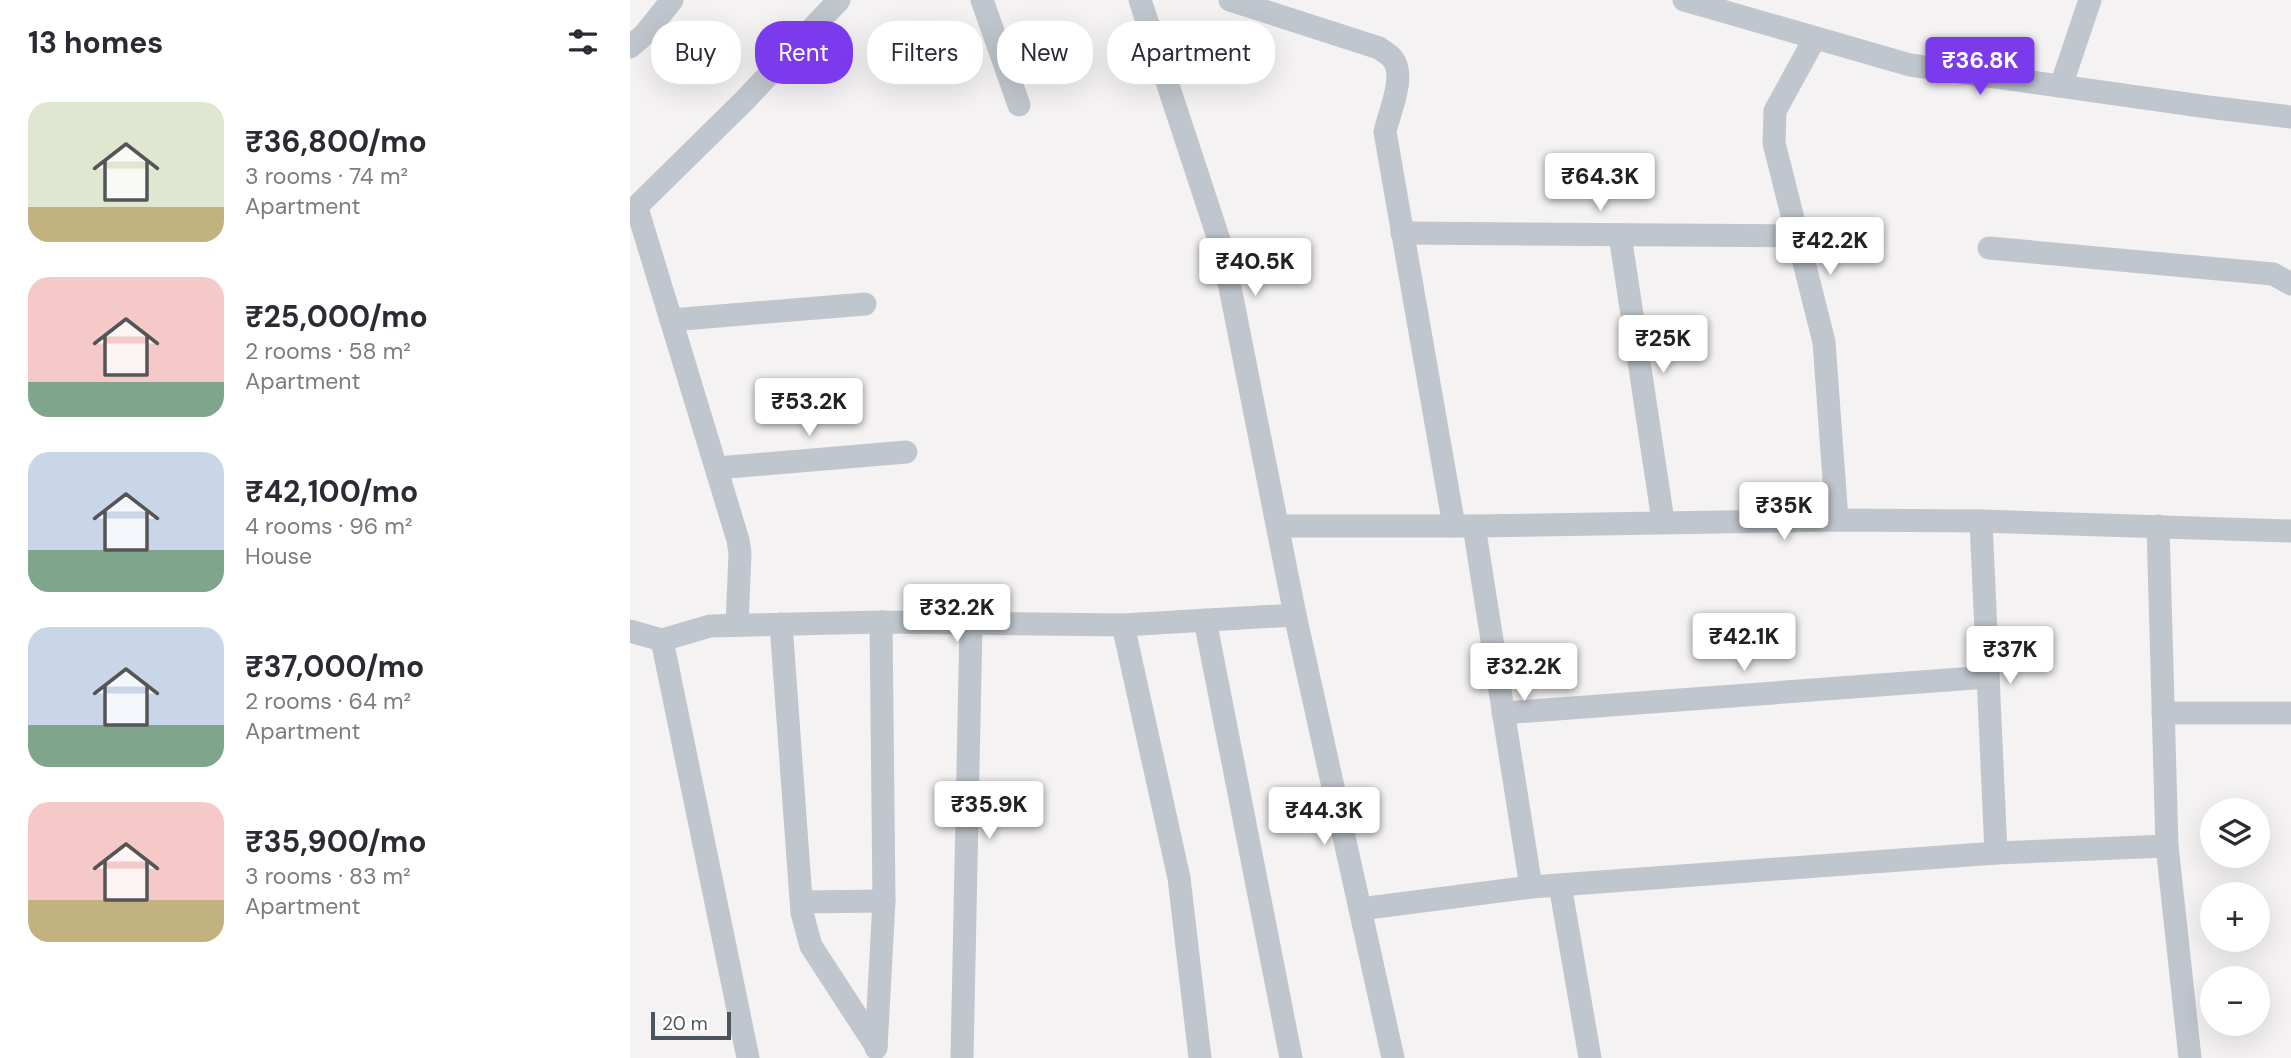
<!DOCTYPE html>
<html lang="en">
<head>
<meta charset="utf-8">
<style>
	body { margin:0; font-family:"DM Sans",sans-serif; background:#f7f7f7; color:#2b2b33; height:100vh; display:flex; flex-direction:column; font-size:26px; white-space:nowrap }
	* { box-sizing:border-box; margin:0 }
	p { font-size:23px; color:#7c7c81 }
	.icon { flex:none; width:38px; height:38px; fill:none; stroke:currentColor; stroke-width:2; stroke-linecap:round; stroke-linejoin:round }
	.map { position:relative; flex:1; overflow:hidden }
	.side { display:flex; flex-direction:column; background:#fff; width:630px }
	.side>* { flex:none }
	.banner { position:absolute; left:21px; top:21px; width:665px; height:63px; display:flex; gap:14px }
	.tools { position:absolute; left:1570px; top:798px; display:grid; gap:14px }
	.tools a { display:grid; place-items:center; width:70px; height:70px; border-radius:50%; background:#fff; box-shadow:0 7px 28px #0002; font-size:35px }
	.scale { position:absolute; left:21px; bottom:18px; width:80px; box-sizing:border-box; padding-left:7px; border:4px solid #4c555e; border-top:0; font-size:19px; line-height:24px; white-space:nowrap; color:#4c555e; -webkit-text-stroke:5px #fff; paint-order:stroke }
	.price { position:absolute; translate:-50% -60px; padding:0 16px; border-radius:7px; background:#fff; color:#222; font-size:23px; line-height:46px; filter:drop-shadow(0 2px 4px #0008) }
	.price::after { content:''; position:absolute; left:50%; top:42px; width:21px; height:16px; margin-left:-10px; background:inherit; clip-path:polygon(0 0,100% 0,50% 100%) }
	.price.current { background:#7c3aed; color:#fff }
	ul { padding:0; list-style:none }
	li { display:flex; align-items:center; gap:21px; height:175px; padding:0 28px }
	li span { display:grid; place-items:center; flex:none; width:196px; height:140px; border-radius:21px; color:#555 }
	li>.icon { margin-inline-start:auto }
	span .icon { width:84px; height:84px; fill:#fffc; stroke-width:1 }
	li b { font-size:30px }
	h2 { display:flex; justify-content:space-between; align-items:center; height:84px; padding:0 28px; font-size:30px }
	.pill { padding:0 24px; border-radius:28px; background:#fff; box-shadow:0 7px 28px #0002; font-size:24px; line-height:63px }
	.pill.current { background:#7c3aed; color:#fff }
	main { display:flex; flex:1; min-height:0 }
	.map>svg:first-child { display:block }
</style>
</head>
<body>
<main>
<section class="side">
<h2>13 homes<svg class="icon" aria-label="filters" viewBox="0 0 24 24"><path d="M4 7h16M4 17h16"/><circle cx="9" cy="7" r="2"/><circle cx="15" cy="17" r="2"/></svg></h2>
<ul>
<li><span style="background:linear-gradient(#dfe7d0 75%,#c2b280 0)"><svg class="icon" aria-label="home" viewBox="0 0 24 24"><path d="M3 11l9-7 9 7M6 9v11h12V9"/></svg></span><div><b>₹36,800/mo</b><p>3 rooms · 74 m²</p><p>Apartment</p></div></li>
<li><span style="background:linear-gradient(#f6c9c9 75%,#7fa58c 0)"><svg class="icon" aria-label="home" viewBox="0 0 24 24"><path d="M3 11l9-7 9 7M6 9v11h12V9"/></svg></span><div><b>₹25,000/mo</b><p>2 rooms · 58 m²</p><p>Apartment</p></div></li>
<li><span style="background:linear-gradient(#c9d6e8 70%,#7fa58c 0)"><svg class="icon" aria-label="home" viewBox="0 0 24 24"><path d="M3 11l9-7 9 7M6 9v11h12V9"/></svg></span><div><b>₹42,100/mo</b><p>4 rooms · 96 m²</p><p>House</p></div></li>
<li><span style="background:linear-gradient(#c9d6e8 70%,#7fa58c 0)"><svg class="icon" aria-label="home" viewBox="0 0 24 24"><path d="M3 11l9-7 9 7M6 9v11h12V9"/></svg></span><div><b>₹37,000/mo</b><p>2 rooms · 64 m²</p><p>Apartment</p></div></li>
<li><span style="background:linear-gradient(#f6c9c9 70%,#c2b280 0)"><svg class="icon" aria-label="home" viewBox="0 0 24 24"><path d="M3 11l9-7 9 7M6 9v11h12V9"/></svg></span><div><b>₹35,900/mo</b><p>3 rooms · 83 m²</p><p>Apartment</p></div></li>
</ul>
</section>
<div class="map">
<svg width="1661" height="1058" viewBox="0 0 1661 1058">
	<rect width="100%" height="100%" fill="#f4f2f2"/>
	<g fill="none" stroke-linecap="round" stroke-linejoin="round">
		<g stroke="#c0c6cd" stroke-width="23">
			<path d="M352,0L389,105"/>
			<path d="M510,0L593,252L665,615"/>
			<path d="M600,0L749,48C753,51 759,54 762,58C777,75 759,112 755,132L824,526"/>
			<path d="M1054,0L1280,65L1578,107L1661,117"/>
			<path d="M1185,38L1145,111L1144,143L1194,342L1207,520"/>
			<path d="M0,47L14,35L42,0"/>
			<path d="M1431,86L1460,0"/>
			<path d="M7,208L108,540L110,553L107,625"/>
			<path d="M0,213L115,100L209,0"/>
			<path d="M772,233L1167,236"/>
			<path d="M990,235L1033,521"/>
			<path d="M1359,248L1643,274L1661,284"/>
			<path d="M41,320L235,304"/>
			<path d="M87,468L276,452"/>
			<path d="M1351,521L1366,853"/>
			<path d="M648,526H844L1207,520L1351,521L1661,531"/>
			<path d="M844,526L901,887"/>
			<path d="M1528,526L1537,846"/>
			<path d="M575,620L661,1058"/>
			<path d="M151,624L172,913L181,946L246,1046"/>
			<path d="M493,625L549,878L570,1058"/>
			<path d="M0,631L32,640L80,626L251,622L493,625L665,615L763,1058"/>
			<path d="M32,640L118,1058"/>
			<path d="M873,713L1358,677"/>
			<path d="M1533,713H1661"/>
			<path d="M930,885L960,1058"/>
			<path d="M172,902L254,901"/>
			<path d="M730,909L901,887L1366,853L1537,846L1560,1058"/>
			<path d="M246,1048L254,901L251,622"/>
			<path d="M332,1058L341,623"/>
		</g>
	</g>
</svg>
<div class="tools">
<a><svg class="icon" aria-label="layers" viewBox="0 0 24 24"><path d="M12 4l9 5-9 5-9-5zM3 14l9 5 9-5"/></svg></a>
<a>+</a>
<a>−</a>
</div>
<div class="scale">20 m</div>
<b class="price current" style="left:1350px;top:97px">₹36.8K</b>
<b class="price" style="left:970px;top:213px">₹64.3K</b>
<b class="price" style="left:1200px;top:277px">₹42.2K</b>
<b class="price" style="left:625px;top:298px">₹40.5K</b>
<b class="price" style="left:1033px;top:375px">₹25K</b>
<b class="price" style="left:179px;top:438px">₹53.2K</b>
<b class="price" style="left:1154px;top:542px">₹35K</b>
<b class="price" style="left:327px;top:644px">₹32.2K</b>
<b class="price" style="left:1114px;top:673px">₹42.1K</b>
<b class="price" style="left:1380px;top:686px">₹37K</b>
<b class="price" style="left:894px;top:703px">₹32.2K</b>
<b class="price" style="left:359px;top:841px">₹35.9K</b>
<b class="price" style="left:694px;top:847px">₹44.3K</b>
<div class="banner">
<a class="pill">Buy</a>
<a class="pill current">Rent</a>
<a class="pill">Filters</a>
<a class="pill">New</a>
<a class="pill">Apartment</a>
</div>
</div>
</main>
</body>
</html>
